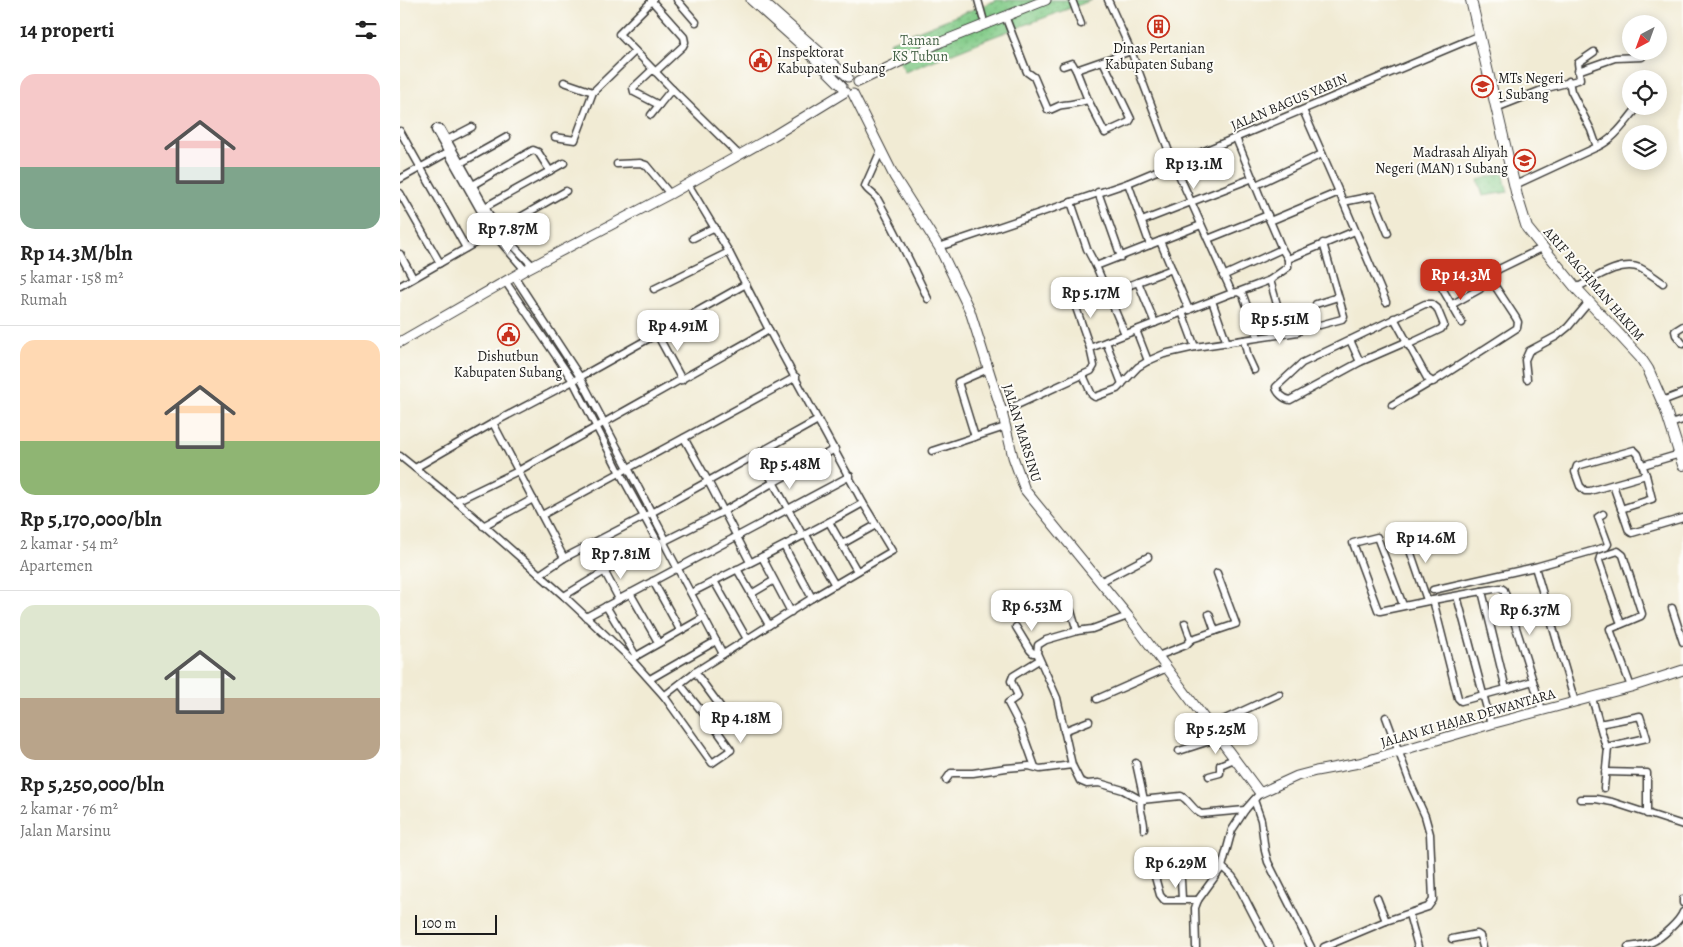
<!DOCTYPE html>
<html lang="id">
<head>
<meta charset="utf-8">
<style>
	body { margin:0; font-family:Alegreya,serif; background:#f6f6f6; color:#222; height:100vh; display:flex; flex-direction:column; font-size:19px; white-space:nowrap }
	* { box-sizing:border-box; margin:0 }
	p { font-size:16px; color:#767676 }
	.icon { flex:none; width:28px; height:28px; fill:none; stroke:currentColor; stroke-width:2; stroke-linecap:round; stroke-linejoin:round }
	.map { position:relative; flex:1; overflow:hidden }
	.sheet { display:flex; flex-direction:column; background:#fff; width:400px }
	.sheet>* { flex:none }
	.needle { width:32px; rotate:221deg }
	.fabs { position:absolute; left:1222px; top:15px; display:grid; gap:10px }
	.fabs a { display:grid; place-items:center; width:45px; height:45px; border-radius:50%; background:#fff; box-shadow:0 2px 12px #0003; font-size:25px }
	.scale { position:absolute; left:15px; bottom:12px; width:82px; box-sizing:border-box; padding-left:5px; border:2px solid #1c1c1c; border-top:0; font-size:14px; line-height:18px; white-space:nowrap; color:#1c1c1c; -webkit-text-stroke:4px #fdfcf7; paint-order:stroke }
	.price { position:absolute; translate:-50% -42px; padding:0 11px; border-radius:10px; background:#fff; color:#222; font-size:16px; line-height:32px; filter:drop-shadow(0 1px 2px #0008) }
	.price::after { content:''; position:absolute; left:50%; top:30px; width:15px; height:11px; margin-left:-8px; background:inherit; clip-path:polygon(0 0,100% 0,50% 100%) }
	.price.active { background:#c8321e; color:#fff }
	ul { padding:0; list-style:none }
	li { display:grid; align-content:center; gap:10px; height:265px; padding:0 20px }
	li+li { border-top:1px solid #e0e0e0 }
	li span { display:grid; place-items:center; height:155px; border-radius:15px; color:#555 }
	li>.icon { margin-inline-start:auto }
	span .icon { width:90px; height:90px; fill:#fffc; stroke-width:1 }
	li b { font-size:21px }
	h2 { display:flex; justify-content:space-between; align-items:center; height:60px; padding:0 20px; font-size:21px }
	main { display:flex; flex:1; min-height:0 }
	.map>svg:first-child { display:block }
</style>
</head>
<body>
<main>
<section class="sheet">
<h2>14 properti<svg class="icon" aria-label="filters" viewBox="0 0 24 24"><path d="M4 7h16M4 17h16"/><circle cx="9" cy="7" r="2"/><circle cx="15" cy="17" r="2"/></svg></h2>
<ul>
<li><span style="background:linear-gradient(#f6c9c9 60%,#7fa58c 0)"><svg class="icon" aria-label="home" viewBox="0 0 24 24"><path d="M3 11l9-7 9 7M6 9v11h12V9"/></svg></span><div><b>Rp 14.3M/bln</b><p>5 kamar · 158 m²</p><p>Rumah</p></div></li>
<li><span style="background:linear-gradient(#ffd9b3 65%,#8fb573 0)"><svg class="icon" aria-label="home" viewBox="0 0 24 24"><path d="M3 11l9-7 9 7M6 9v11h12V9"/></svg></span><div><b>Rp 5,170,000/bln</b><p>2 kamar · 54 m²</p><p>Apartemen</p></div></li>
<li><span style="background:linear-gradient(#dfe7d0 60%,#b9a48a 0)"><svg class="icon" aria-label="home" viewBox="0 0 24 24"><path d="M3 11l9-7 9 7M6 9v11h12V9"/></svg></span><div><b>Rp 5,250,000/bln</b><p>2 kamar · 76 m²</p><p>Jalan Marsinu</p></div></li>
</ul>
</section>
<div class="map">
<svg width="1283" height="947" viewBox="0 0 1283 947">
	<defs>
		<pattern id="park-dots" width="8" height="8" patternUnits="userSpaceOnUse" patternTransform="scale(1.25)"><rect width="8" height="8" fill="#82cb88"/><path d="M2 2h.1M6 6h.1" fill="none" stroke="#70ae75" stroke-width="1.8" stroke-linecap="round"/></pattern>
	</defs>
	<rect width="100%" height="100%" fill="#fdfcf7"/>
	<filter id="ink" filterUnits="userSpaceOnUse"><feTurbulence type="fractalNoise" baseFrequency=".02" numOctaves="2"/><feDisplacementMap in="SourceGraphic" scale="10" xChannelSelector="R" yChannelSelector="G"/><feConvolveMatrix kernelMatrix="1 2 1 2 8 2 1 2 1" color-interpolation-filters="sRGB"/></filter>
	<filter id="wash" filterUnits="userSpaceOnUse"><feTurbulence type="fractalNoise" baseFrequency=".0096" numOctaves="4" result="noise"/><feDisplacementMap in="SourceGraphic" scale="20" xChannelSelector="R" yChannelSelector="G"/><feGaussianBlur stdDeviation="1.12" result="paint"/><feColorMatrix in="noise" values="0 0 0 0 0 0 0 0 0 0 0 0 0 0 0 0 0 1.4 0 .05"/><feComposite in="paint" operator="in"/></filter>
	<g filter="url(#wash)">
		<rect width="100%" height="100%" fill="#f1ebd4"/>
		<g fill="url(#park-dots)" stroke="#4f7452">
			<path d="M597,0H692L590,38L505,72L489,42Z"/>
			<path d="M1103,173L1108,192L1083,196L1078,180Z"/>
		</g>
	</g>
	<g filter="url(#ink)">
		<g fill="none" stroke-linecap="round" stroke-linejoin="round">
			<defs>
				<g id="street">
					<path d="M251,0L284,37L285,42L283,46L255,72"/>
					<path d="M253,0L219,34L272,89L339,155"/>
					<path d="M277,0L296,22"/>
					<path d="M578,0L583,18"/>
					<path d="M672,0L681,24"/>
					<path d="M708,0L731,51L771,157L832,293"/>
					<path d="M605,16L627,72L634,77L648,110C654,110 657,105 663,105C672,104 679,103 688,100"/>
					<path d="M703,61L731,119L729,122L705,133L688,100L676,70L731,51"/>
					<path d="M663,66L672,63L676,70"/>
					<path d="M254,71H251L233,88L234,92L259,105L272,89"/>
					<path d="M1178,71L1215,58L1242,57"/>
					<path d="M164,82L193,92"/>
					<path d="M1096,108L1147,88L1178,80L1180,79L1178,63L1194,52"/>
					<path d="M251,115L259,105"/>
					<path d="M0,131L66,248"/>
					<path d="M155,137L175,140L193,92L235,51"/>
					<path d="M836,138L870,221L939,192L903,110"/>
					<path d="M47,140L72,127"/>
					<path d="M1197,147C1213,140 1224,124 1234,112"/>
					<path d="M481,150L465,186C468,192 475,194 478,200C496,232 512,265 528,299"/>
					<path d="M59,164L107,137"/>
					<path d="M217,164L240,163L246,165L270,194"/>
					<path d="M0,179L52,150"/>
					<path d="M728,183L750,245"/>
					<path d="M856,185L922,154"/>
					<path d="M1115,185L1197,147L1191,130L1171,91L1169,81"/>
					<path d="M71,186L133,150L138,152L150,171"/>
					<path d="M698,192L721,257"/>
					<path d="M939,192L986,302"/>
					<path d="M0,193L40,263"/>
					<path d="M671,202L687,249L696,266L725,334"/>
					<path d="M943,202L973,196L988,233"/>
					<path d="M83,208L164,163"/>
					<path d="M742,221L853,178"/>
					<path d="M293,238L315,227"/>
					<path d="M808,239L868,215"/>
					<path d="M760,241L801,225"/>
					<path d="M539,247L728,183L1078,36"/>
					<path d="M882,249L888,259L955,231"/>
					<path d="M0,254L13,278"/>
					<path d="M696,266L760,241L789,310"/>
					<path d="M125,270L93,233L35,130L36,128L41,129L98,230L133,266"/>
					<path d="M114,276L180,377L266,540"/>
					<path d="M823,276L882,249L870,221"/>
					<path d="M870,280L878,308"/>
					<path d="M105,281L173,381L220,473L259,544"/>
					<path d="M738,282L772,269"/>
					<path d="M0,286L166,191"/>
					<path d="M1042,288L1062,323"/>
					<path d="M1176,288C1194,279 1219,260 1240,268C1248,272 1256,278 1263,283"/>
					<path d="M254,289L329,252"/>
					<path d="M838,292L870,280L888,267V259"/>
					<path d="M707,294L738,282L755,323"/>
					<path d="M672,296L690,348"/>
					<path d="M812,301L827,343"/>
					<path d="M916,304L938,297"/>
					<path d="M1051,305L1080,289L1081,287L1078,278L1086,274L1093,273"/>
					<path d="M782,312L795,347L898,332"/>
					<path d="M994,318L1027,378L1033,382L1117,328L1118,322L1116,318L1093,283C1090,276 1093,272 1099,269L1142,248"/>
					<path d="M920,325L942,319L944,316L923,243"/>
					<path d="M1283,326L1275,331L1276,335L1283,344"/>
					<path d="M736,330L748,361"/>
					<path d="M257,334L282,380"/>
					<path d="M844,340L848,357L854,370"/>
					<path d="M950,340L960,362"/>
					<path d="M706,342L722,384"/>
					<path d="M1006,342L960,362L890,400C884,399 877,393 876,387L902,363L1025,304H1032L1037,308L1044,325L1041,329L1007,345"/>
					<path d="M683,375L692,395L695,397L717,389L738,367L748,361L764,354L795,347"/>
					<path d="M1127,379L1125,360L1129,351L1157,336L1168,327L1189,302"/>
					<path d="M1262,401L1283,393"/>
					<path d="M992,405L1031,382"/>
					<path d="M602,412L691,371L694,366L690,348L832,293L838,292L843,295L858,337"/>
					<path d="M93,423L164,558"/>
					<path d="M1270,424L1283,420"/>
					<path d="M575,437L558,382L588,369"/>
					<path d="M284,438L308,481L350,562"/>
					<path d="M1234,450L1238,454L1246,475L1190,491H1185L1180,486L1175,472L1177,466Z"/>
					<path d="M532,451L605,427"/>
					<path d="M358,455L403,536"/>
					<path d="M0,456L56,501L164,596L231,659L264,696L312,763L331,750L308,718"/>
					<path d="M1243,465L1280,454"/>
					<path d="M15,468L93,423L173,381L346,284"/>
					<path d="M1213,485L1229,531L1232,533L1283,518"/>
					<path d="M56,501L118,471L369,330"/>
					<path d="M1221,509L1252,499L1246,475"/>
					<path d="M142,515L396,377"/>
					<path d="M429,522L457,571"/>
					<path d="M83,526L133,499"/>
					<path d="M406,535L435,585"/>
					<path d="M1005,536L1027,600"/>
					<path d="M263,541L323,654"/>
					<path d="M190,544L219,599"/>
					<path d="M442,544L476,525"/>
					<path d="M384,546L412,598"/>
					<path d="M362,557L391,612"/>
					<path d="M1135,567L1175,702"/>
					<path d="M337,569L369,625"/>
					<path d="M139,575L164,558L251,513L418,420"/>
					<path d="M253,581L280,630"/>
					<path d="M314,581L347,639"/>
					<path d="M700,582L748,557"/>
					<path d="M1033,590L1135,567L1206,547L1208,544L1198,517L1203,514"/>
					<path d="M1082,591L1106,689L1061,701L1058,698L1033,600Z"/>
					<path d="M1082,591L1101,588L1104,590L1133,681L1106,689"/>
					<path d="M230,593L258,642"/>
					<path d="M291,593C349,563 407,535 463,503"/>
					<path d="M351,594L373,581"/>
					<path d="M164,596L205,571L324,511L374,482L435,449"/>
					<path d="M1057,596L1091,724"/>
					<path d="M1003,605L977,537L953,543L978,610L980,611L1033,600"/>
					<path d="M206,606L236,656"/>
					<path d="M1272,608L1283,642"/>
					<path d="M671,611L677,631L692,629L728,616"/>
					<path d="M809,614L815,631"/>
					<path d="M186,617L450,476"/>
					<path d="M785,623L791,640"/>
					<path d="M1221,624L1199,561L1200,557L1218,551L1223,555L1242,614L1241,616L1210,629L1231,687"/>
					<path d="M616,627L630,650L633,653H637"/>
					<path d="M677,631L646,640L638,645L637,653L657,698L672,765L680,781L687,784L699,783L723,790L741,800L781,796C789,800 792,809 801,814L845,810"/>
					<path d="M758,656L786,645L792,639L836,624L817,573"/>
					<path d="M231,659L303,618"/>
					<path d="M250,679L316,641"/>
					<path d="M1133,681L1142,710"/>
					<path d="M280,684L307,718L319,709L320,706L295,672"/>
					<path d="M264,696L295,672L412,598L492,551L463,503L369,330L329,252L288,184"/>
					<path d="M1192,698L1206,747L1247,738L1240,716L1199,724"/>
					<path d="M697,699L767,668"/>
					<path d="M810,726L879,694"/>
					<path d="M664,731L689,721"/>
					<path d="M779,751L819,738"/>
					<path d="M736,763L744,800"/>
					<path d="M635,767L621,728L608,703L618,696L611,681L613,676L639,660"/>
					<path d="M1205,772L1247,773V814"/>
					<path d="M809,776L820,773V765L834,759"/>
					<path d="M546,780L551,773H573L606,768L629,766L640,769L672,765"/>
					<path d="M1204,788L1208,748"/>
					<path d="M1180,799H1196L1212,802L1283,825"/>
					<path d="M741,800C738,810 745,819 744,829"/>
					<path d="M854,800L861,820L865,851L868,862L911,947"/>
					<path d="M822,867L832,876L838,885L870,947"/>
					<path d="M755,877L760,895L764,900H798"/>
					<path d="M781,880L782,899"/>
					<path d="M977,898L986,921"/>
					<path d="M1283,899V903"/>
					<path d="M1009,914L1018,947"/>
					<path d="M1052,939L1077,934L1080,936L1083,947"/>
					<path d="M796,947L795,908L798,900L822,867L832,830L845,810L860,793"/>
					<path d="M924,947L986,921L1028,907L1033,900L1030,834L1025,816L1011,785L986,717"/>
					<path d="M1228,947C1236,946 1244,945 1252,942C1261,938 1280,921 1283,912"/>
				</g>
				<g id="secondary">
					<path d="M351,0L400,44L442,86"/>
					<path d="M361,0L448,77"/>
					<path d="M458,82L541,42L646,0"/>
					<path d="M453,94L494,176L539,247L570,311L602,412L613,457L625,490L728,616L860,793L897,776L916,771L959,763L1091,724L1231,687L1283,670"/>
					<path d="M0,342L125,270L270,194L373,136L445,92"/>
				</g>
				<path id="primary" d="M1071,0L1117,196L1127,228L1176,288L1240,357L1248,369L1265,408L1283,465"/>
			</defs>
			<use href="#street" stroke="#3c3b38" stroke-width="9"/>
			<use href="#secondary" stroke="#3c3b38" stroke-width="11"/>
			<use href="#primary" stroke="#3c3b38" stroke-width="12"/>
			<use href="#street" stroke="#fff" stroke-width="6"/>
			<use href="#secondary" stroke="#fff" stroke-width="9"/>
			<use href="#primary" stroke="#fff" stroke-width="10"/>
		</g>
	</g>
	<defs>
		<symbol id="building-ring" viewBox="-11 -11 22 22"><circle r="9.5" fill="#fdfcf7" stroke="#c8321e" stroke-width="1.5"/><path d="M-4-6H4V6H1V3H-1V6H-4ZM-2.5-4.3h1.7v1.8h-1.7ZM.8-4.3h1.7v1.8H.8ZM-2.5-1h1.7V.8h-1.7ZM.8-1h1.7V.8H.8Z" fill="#c8321e"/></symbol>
		<symbol id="civic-ring" viewBox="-11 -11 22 22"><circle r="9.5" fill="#fdfcf7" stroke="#c8321e" stroke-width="1.5"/><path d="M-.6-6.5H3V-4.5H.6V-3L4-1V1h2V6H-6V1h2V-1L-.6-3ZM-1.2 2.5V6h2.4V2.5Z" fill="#c8321e"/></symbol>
		<symbol id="school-ring" viewBox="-11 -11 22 22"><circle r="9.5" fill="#fdfcf7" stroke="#c8321e" stroke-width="1.5"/><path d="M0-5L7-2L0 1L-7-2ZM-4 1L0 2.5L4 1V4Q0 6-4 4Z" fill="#c8321e"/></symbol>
	</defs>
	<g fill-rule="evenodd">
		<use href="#building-ring" x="746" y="14" width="25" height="25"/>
		<use href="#civic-ring" x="348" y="48" width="25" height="25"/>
		<use href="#school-ring" x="1070" y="74" width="25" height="25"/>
		<use href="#school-ring" x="1112" y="148" width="25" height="25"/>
		<use href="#civic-ring" x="96" y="322" width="25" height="25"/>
	</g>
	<g text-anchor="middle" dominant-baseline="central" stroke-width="4" stroke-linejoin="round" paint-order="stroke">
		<g font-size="14" fill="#456247" stroke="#fdfcf7">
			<text x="520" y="40">Taman<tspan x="520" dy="16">KS Tubun</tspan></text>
		</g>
		<g font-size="14" fill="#1c1c1c" stroke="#fdfcf7">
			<text x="759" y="48">Dinas Pertanian<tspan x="759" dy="16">Kabupaten Subang</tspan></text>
			<text x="377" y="52" text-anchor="start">Inspektorat<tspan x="377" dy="16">Kabupaten Subang</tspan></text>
			<text x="1098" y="78" text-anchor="start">MTs Negeri<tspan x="1098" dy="16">1 Subang</tspan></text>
			<text x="1108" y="152" text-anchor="end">Madrasah Aliyah<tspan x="1108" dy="16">Negeri (MAN) 1 Subang</tspan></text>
			<text x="108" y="356">Dishutbun<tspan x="108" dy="16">Kabupaten Subang</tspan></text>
		</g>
		<g font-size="14" fill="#1c1c1c" stroke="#fdfcf7">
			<text transform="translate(889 102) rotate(-23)">JALAN BAGUS YABIN</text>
			<text transform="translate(1194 284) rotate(49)">ARIF RACHMAN HAKIM</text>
			<text transform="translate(622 433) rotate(73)">JALAN MARSINU</text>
			<text transform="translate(1068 718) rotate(-16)">JALAN KI HAJAR DEWANTARA</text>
		</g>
	</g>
</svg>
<div class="fabs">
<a><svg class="needle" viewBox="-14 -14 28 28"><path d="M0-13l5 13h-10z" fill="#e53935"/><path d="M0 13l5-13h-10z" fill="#767676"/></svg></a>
<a><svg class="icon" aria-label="locate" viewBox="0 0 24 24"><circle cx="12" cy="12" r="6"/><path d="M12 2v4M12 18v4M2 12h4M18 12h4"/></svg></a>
<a><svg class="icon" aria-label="layers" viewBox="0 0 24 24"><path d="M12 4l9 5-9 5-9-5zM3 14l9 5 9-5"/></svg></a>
</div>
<div class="scale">100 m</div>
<b class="price" style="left:794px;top:190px">Rp 13.1M</b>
<b class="price" style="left:108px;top:255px">Rp 7.87M</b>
<b class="price active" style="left:1061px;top:301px">Rp 14.3M</b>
<b class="price" style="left:691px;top:319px">Rp 5.17M</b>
<b class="price" style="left:880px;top:345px">Rp 5.51M</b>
<b class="price" style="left:278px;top:352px">Rp 4.91M</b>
<b class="price" style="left:390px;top:490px">Rp 5.48M</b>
<b class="price" style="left:1026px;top:564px">Rp 14.6M</b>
<b class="price" style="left:221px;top:580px">Rp 7.81M</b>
<b class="price" style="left:632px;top:632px">Rp 6.53M</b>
<b class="price" style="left:1130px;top:636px">Rp 6.37M</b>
<b class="price" style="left:341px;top:744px">Rp 4.18M</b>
<b class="price" style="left:816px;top:755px">Rp 5.25M</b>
<b class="price" style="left:776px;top:889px">Rp 6.29M</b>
</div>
</main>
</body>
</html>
